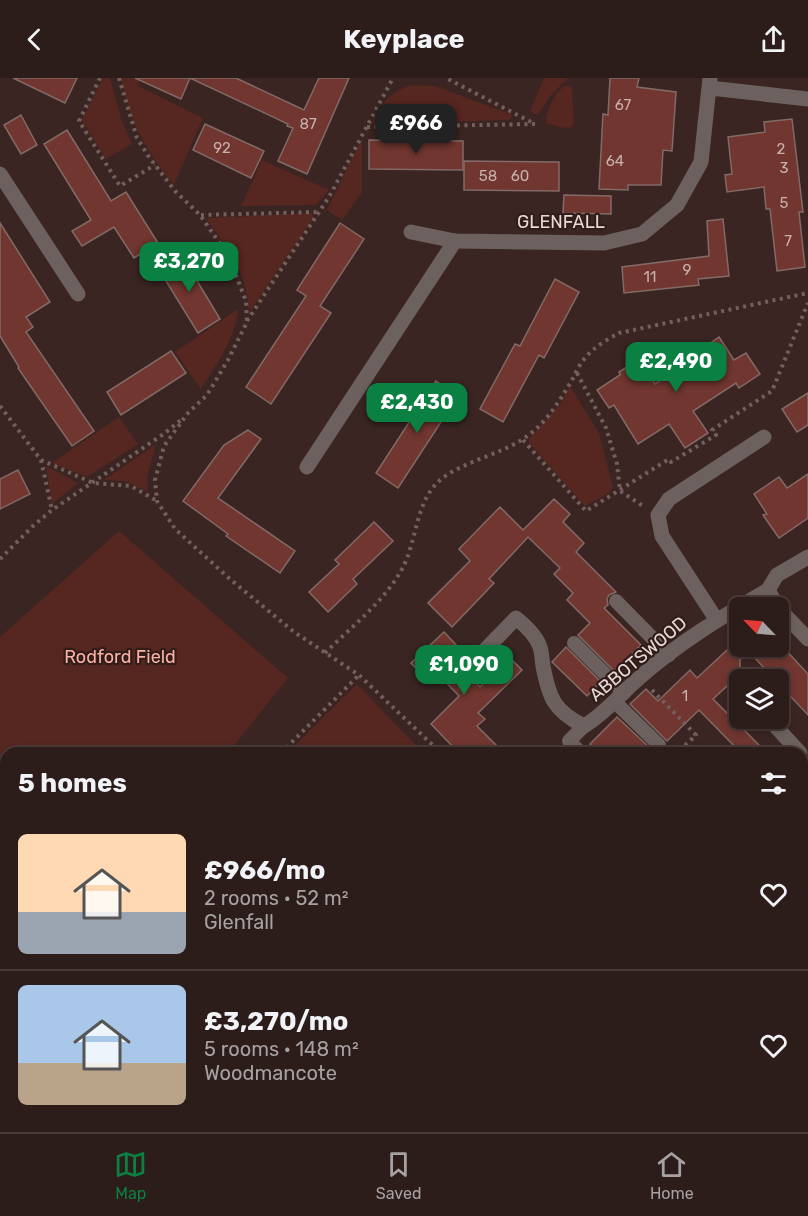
<!DOCTYPE html>
<html lang="en">
<head>
<meta charset="utf-8">
<style>
	body { margin:0; font-family:Rubik,sans-serif; background:#342523; color:#f1f3f6; height:100vh; display:flex; flex-direction:column; font-size:22px; white-space:nowrap }
	* { box-sizing:border-box; margin:0 }
	p { font-size:20px; color:#a6a1a2 }
	.icon { flex:none; width:33px; height:33px; fill:none; stroke:currentColor; stroke-width:2; stroke-linecap:round; stroke-linejoin:round }
	.map { position:relative; flex:1; overflow:hidden }
	.panel { position:absolute; left:0px; top:669px; width:808px; height:386px; display:flex; flex-direction:column; background:#2c1c1a; border-radius:18px 18px 0 0; box-shadow:0 3px 9px #0003,0 0 0 2px #483a39 }
	.panel>* { flex:none }
	.needle { width:39px; rotate:295deg }
	.buttons { position:absolute; left:729px; top:519px; display:grid; gap:12px }
	.buttons a { display:grid; place-items:center; width:60px; height:60px; border-radius:9px; background:#2c1c1a; box-shadow:0 3px 9px #0003,0 0 0 2px #483a39; font-size:30px }
	.price { position:absolute; translate:-50% -51px; padding:0 14px; border-radius:12px; background:#0b8043; color:#fff; font-size:20px; line-height:39px; filter:drop-shadow(0 2px 3px #0008) }
	.price::after { content:''; position:absolute; left:50%; top:36px; width:18px; height:14px; margin-left:-9px; background:inherit; clip-path:polygon(0 0,100% 0,50% 100%) }
	.price.current { background:#222; color:#fff }
	ul { padding:0; list-style:none }
	li { display:flex; align-items:center; gap:18px; height:150px; padding:0 18px }
	li+li { border-top:2px solid #483a39 }
	li span { display:grid; place-items:center; flex:none; width:168px; height:120px; border-radius:9px; color:#555 }
	li>.icon { margin-inline-start:auto }
	span .icon { width:72px; height:72px; fill:#fffc; stroke-width:1 }
	li b { font-size:26px }
	h2 { display:flex; justify-content:space-between; align-items:center; height:72px; padding:0 18px; font-size:26px }
	header { display:flex; justify-content:space-between; align-items:center; height:78px; padding:0 18px; background:#2c1c1a; font-size:27px; font-weight:700 }
	.tab-bar { display:flex; justify-content:space-around; align-items:center; height:84px; border-top:2px solid #483a39; background:#2c1c1a; font-size:16px; color:#a6a1a2 }
	.tab-bar a { display:grid; justify-items:center; gap:3px }
	.tab-bar .current { color:#0b8043 }
	.map>svg:first-child { display:block }
</style>
</head>
<body>
<header><svg class="icon" aria-label="back" viewBox="0 0 24 24"><path d="M15 5l-7 7 7 7"/></svg>Keyplace<svg class="icon" aria-label="share" viewBox="0 0 24 24"><path d="M12 15V3M7 8l5-5 5 5M5 13v7h14v-7"/></svg></header>
<div class="map">
<svg width="808" height="1054" viewBox="0 0 808 1054">
	<rect width="100%" height="100%" fill="#3a2522"/>
	<g fill="#562620">
		<path d="M103,0H110L121,41L132,66L106,81L82,42Z"/>
		<path d="M121,0H140L138,8L203,40L174,107C146,73 130,44 121,0Z"/>
		<path d="M544,0H568L550,18L538,37L530,33Z"/>
		<path d="M412,7L435,8L513,37L509,42L371,46C383,25 388,14 412,7Z"/>
		<path d="M565,8H571L572,11L574,44L571,49L563,50L546,45C546,33 554,15 565,8Z"/>
		<path d="M362,60V114L342,142L327,132Z"/>
		<path d="M262,82L329,112L316,127L241,128Z"/>
		<path d="M312,135L313,140L251,232L248,230C249,196 224,167 206,140Z"/>
		<path d="M238,231C236,260 216,287 201,311L175,274Z"/>
		<path d="M570,308L599,355L613,409L609,415L585,428L529,365V361L561,325Z"/>
		<path d="M119,339L138,366L87,399L52,385Z"/>
		<path d="M156,366L147,399L148,414L125,403L104,402Z"/>
		<path d="M46,388L78,405L52,426Z"/>
		<path d="M119,453L288,600L228,675H6V832L0,827V559Z"/>
		<path d="M357,606L423,675H287Z"/>
	</g>
	<g fill="#70362f" stroke="#836a66" stroke-width="1.5">
		<path d="M13,0H77L65,25Z"/>
		<path d="M135,0H236L304,32L319,0H349L307,96L278,83L293,50L287,48L288,46L190,0L181,21Z"/>
		<path d="M610,0H639L637,9L676,14L672,73L663,72L661,107H628V112L599,111L603,36L608,37Z"/>
		<path d="M21,37L37,67L21,76L4,47Z"/>
		<path d="M792,41L803,134H799L805,189L777,193L770,131H766L764,109L727,114L725,97L732,96L728,59L765,54L764,44Z"/>
		<path d="M205,46L264,73L251,100L193,72Z"/>
		<path d="M67,52L111,123L126,114L158,165L134,180L114,149L82,168L72,153L91,142L44,66Z"/>
		<path d="M369,62L463,63V92L369,91Z"/>
		<path d="M464,83L559,84V113L464,112Z"/>
		<path d="M564,117L611,118V136L563,135Z"/>
		<path d="M723,141L729,198L698,201L699,207L624,215L622,189L709,178L707,143Z"/>
		<path d="M0,145L50,224L26,239L33,249L26,254L94,353L72,368L18,290L19,289L0,258Z"/>
		<path d="M340,145L364,161L320,228L331,235L271,326L246,309L306,218L297,212Z"/>
		<path d="M181,176L220,241L198,255L158,190Z"/>
		<path d="M555,201L579,214L544,280L539,277L503,344L480,331L515,266L520,268Z"/>
		<path d="M719,259L734,282L746,275L760,296L739,310L736,305L693,333L708,355L685,370L669,346L638,366L614,327L609,330L597,312L620,297L619,294L639,281L655,306L700,277L698,274Z"/>
		<path d="M171,273L186,295L121,337L107,314Z"/>
		<path d="M436,303L458,318L398,410L376,395Z"/>
		<path d="M808,315V347L797,354L782,331Z"/>
		<path d="M248,352L261,361L218,420L295,473L280,495L226,458L228,456L183,423L224,367Z"/>
		<path d="M18,392L30,416L0,431V401Z"/>
		<path d="M808,396V440L779,460L763,437L767,436L754,416L779,399L787,410Z"/>
		<path d="M554,421L570,436L563,444L584,465L576,474L616,514L609,517L607,521L608,527L604,530L641,567L616,592H613L578,557L590,545L567,522L573,515L554,496L560,490L528,459L489,501L494,505L452,549L428,525L470,483L459,471L500,429L523,452Z"/>
		<path d="M374,444L393,463L353,501L357,506L328,534L309,514L339,486L335,482Z"/>
		<path d="M444,554L459,570L451,578L480,609L509,579L522,592L478,635L485,641L477,648L504,675H459L431,646L459,618L436,594L427,602L411,585Z"/>
		<path d="M740,560V596L713,621L767,675H741L699,632L667,663L630,626L646,611L658,623L690,592L697,600Z"/>
		<path d="M744,568H782L808,596V637L778,605V602H775Z"/>
		<path d="M566,569L601,604L587,618L552,584Z"/>
		<path d="M617,639L653,673L655,675H598L590,666Z"/>
	</g>
	<g fill="none" stroke-linecap="round" stroke-linejoin="round">
		<g stroke="#73605d" stroke-width="4" stroke-dasharray="3 4.5" stroke-linecap="butt">
			<path d="M100,0L79,43L120,108L155,87"/>
			<path d="M119,0L137,60L149,79L175,113L200,137L228,177L246,223L247,244L228,282L207,317L188,335L164,368L155,402L157,423L175,451L231,502L294,554L359,597L441,675"/>
			<path d="M367,49L535,46L446,0"/>
			<path d="M201,137L319,134"/>
			<path d="M247,243L329,119L393,0"/>
			<path d="M577,295L606,350L617,386L620,413L643,428"/>
			<path d="M0,328L41,382L93,405L131,408L157,423"/>
			<path d="M523,362L586,433L669,381L671,384L716,357L712,352L772,313L808,225"/>
			<path d="M41,382L52,432"/>
			<path d="M0,481L33,448L52,432L165,355L182,341"/>
			<path d="M325,575C351,549 384,524 402,491C417,464 415,426 438,404C458,385 499,377 523,361C545,347 559,324 572,302C576,294 580,285 586,279C594,269 608,261 619,255L808,215"/>
			<path d="M652,612L696,657L677,675"/>
			<path d="M281,675L359,597"/>
			<path d="M802,899L808,905"/>
			<path d="M802,924L808,918"/>
			<path d="M802,1006L808,1010"/>
			<path d="M0,1032L6,1019"/>
			<path d="M30,1048L33,1054"/>
			<path d="M175,1048L178,1051L181,1048"/>
			<path d="M290,1048L296,1054"/>
			<path d="M798,1048L804,1054"/>
		</g>
		<g stroke="#6c615f" stroke-width="14">
			<path d="M616,523L669,577"/>
			<path d="M574,565L624,615"/>
			<path d="M615,624L659,667"/>
			<path d="M581,675L569,663L584,648"/>
			<path d="M802,773L808,779"/>
			<path d="M586,1048L591,1054"/>
			<path d="M519,1054L525,1048"/>
		</g>
		<g stroke="#6c615f" stroke-width="15">
			<path d="M710,10L808,21"/>
			<path d="M0,96L78,216"/>
			<path d="M411,154L455,163L604,165L642,156L677,127L701,84L710,0"/>
			<path d="M307,389L455,163"/>
			<path d="M778,530L768,512L777,497L808,479"/>
			<path d="M778,530L808,561"/>
			<path d="M716,541L662,458L658,437L669,421L764,359"/>
			<path d="M484,573L516,540C526,548 536,557 540,569C542,575 542,582 543,588C549,620 554,633 584,648C606,635 620,616 639,600C678,565 723,538 768,512"/>
			<path d="M768,640L800,675"/>
			<path d="M802,708L808,702"/>
			<path d="M453,1048L458,1054"/>
			<path d="M375,1054L380,1048"/>
		</g>
	</g>
	<g text-anchor="middle" dominant-baseline="central" stroke-width="4.5" stroke-linejoin="round" paint-order="stroke">
		<g font-size="15" fill="#c9b0ac">
			<text x="623" y="27">67</text>
			<text x="308" y="46">87</text>
			<text x="222" y="70">92</text>
			<text x="781" y="71">2</text>
			<text x="615" y="83">64</text>
			<text x="784" y="90">3</text>
			<text x="488" y="98">58</text>
			<text x="520" y="98">60</text>
			<text x="784" y="125">5</text>
			<text x="788" y="163">7</text>
			<text x="687" y="192">9</text>
			<text x="650" y="199">11</text>
			<text x="685" y="618">1</text>
		</g>
		<g font-size="18" fill="#e7d8d6" stroke="#301c19">
			<text x="561" y="144">GLENFALL</text>
			<text transform="translate(638 581) rotate(-40)">ABBOTSWOOD</text>
		</g>
		<g font-size="18" fill="#fcb1a5" stroke="#301c19">
			<text x="120" y="579">Rodford Field</text>
		</g>
	</g>
</svg>
<div class="buttons">
<a><svg class="needle" viewBox="-14 -14 28 28"><path d="M0-13l5 13h-10z" fill="#e53935"/><path d="M0 13l5-13h-10z" fill="#a6a1a2"/></svg></a>
<a><svg class="icon" aria-label="layers" viewBox="0 0 24 24"><path d="M12 4l9 5-9 5-9-5zM3 14l9 5 9-5"/></svg></a>
</div>
<b class="price current" style="left:416px;top:77px">£966</b>
<b class="price" style="left:189px;top:215px">£3,270</b>
<b class="price" style="left:676px;top:315px">£2,490</b>
<b class="price" style="left:417px;top:356px">£2,430</b>
<b class="price" style="left:464px;top:618px">£1,090</b>
<section class="panel">
<h2>5 homes<svg class="icon" aria-label="filters" viewBox="0 0 24 24"><path d="M4 7h16M4 17h16"/><circle cx="9" cy="7" r="2"/><circle cx="15" cy="17" r="2"/></svg></h2>
<ul>
<li><span style="background:linear-gradient(#ffd9b3 65%,#9aa5b1 0)"><svg class="icon" aria-label="home" viewBox="0 0 24 24"><path d="M3 11l9-7 9 7M6 9v11h12V9"/></svg></span><div><b>£966/mo</b><p>2 rooms · 52 m²</p><p>Glenfall</p></div><svg class="icon" aria-label="heart" viewBox="0 0 24 24"><path d="M12 20l-8-8c-3-5 5-10 8-4 3-6 11-1 8 4z"/></svg></li>
<li><span style="background:linear-gradient(#a9c7e8 65%,#b9a48a 0)"><svg class="icon" aria-label="home" viewBox="0 0 24 24"><path d="M3 11l9-7 9 7M6 9v11h12V9"/></svg></span><div><b>£3,270/mo</b><p>5 rooms · 148 m²</p><p>Woodmancote</p></div><svg class="icon" aria-label="heart" viewBox="0 0 24 24"><path d="M12 20l-8-8c-3-5 5-10 8-4 3-6 11-1 8 4z"/></svg></li>
</ul>
</section>
</div>
<nav class="tab-bar">
<a class="current"><svg class="icon" aria-label="map" viewBox="0 0 24 24"><path d="M3 6l6-2 6 2 6-2v14l-6 2-6-2-6 2zM9 4v14M15 6v14"/></svg>Map</a>
<a><svg class="icon" aria-label="saved" viewBox="0 0 24 24"><path d="M7 4h10v16l-5-4-5 4z"/></svg>Saved</a>
<a><svg class="icon" aria-label="home" viewBox="0 0 24 24"><path d="M3 11l9-7 9 7M6 9v11h12V9"/></svg>Home</a>
</nav>
</body>
</html>
